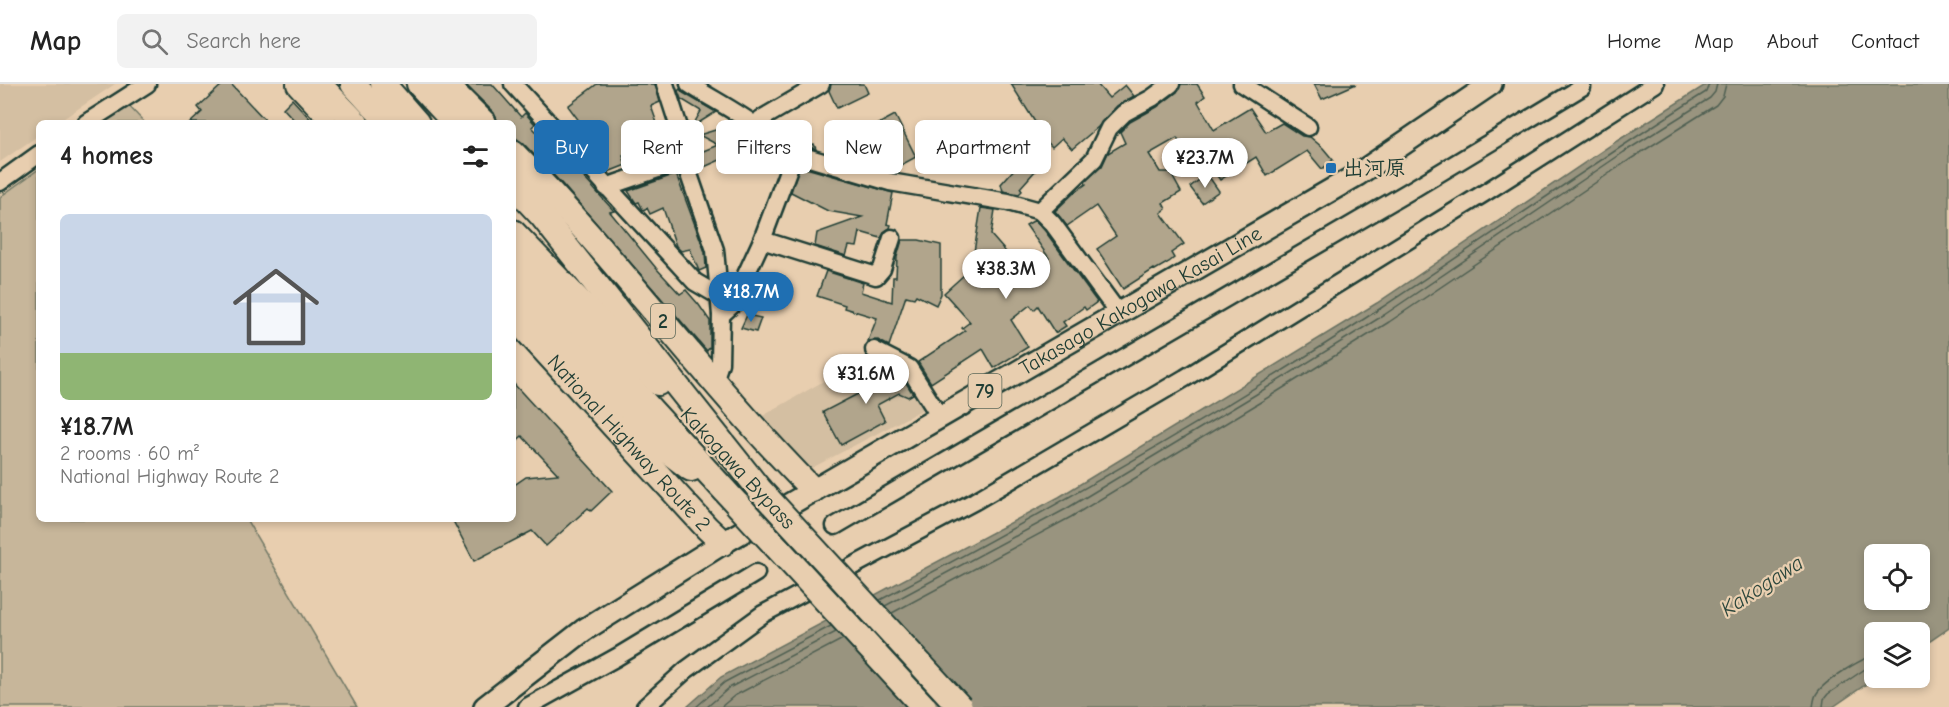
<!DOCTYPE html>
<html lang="en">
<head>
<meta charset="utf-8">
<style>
	body { margin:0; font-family:"Comic Neue","Klee One",sans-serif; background:#f2f2f2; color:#222; height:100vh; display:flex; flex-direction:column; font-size:22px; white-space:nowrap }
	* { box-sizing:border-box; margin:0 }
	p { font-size:20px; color:#767676 }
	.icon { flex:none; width:33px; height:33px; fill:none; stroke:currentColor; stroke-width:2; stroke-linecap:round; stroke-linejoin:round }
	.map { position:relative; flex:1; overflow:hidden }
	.sheet { position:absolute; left:36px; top:36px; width:480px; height:402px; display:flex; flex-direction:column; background:#fff; border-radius:9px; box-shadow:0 3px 9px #0003 }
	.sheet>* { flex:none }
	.top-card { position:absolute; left:534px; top:36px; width:570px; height:54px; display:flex; gap:12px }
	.controls { position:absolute; left:1864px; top:460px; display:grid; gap:12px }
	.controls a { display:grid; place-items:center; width:66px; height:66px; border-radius:9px; background:#fff; box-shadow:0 3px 9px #0003; font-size:30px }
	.price { position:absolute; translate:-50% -51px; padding:0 14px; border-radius:21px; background:#fff; color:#222; font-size:20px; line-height:39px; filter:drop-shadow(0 2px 3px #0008) }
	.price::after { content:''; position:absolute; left:50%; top:36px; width:18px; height:14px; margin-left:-9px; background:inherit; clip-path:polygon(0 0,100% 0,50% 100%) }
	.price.active { background:#1f6fb2; color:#fff }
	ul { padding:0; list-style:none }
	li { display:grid; align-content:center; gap:12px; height:318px; padding:0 24px }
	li+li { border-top:2px solid #e0e0e0 }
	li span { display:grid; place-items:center; height:186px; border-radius:9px; color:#555 }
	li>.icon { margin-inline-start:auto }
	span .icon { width:108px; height:108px; fill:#fffc; stroke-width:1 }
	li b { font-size:26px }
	h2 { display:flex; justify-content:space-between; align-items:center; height:72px; padding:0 24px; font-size:26px }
	.pill { padding:0 21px; border-radius:9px; background:#fff; box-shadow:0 3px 9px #0003; font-size:21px; line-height:54px }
	.pill.active { background:#1f6fb2; color:#fff }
	header { display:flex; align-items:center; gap:36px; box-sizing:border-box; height:84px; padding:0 30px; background:#fff; border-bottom:2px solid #e0e0e0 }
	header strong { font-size:28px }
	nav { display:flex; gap:33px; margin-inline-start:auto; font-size:21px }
	.search { width:420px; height:54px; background:#f2f2f2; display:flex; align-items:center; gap:15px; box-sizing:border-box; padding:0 21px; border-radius:9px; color:#767676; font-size:22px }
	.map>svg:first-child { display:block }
</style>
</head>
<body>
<header>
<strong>Map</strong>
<div class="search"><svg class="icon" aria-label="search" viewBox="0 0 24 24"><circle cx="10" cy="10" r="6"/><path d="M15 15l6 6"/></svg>Search here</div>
<nav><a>Home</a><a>Map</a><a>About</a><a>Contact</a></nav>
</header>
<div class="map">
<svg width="1949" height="623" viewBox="0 0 1949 623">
	<rect width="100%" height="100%" fill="#e8ceaf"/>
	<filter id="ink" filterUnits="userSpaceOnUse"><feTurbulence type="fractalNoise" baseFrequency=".0167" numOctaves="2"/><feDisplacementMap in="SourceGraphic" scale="12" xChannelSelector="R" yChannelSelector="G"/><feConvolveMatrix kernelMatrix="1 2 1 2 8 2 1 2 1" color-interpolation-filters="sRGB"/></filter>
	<g filter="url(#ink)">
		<g fill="#d4bfa2">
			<path d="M0,0H115L57,39H39V51L0,78Z"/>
			<path d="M871,270L907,285L929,322L808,386L761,333Z"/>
		</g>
		<g fill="#c7b69a" stroke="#737a67" stroke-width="1.5">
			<path d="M128,21L145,39H102Z"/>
			<path d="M39,85V435H246L357,623H0V113Z"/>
		</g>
		<path fill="#99947f" stroke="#687161" stroke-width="1.5" fill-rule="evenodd" d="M1707,0H1949V544L1920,564V549H1875V594L1833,623H687L721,593L1059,413L1377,219L1617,57ZM1875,471H1920V516H1875Z"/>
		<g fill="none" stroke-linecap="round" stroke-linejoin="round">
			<g stroke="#506052" stroke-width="1.5">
				<path d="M880,516C1051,426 1219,330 1381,224C1490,152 1596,77 1706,8L1709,0"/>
				<path d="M885,522L1066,425L1255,311L1384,231L1624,68L1710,14L1715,8L1717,0"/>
				<path d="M892,529L1071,433L1259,319L1389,238L1629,76L1716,21L1723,12L1726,0"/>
				<path d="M696,623L725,598L831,542"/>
				<path d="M707,623L729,604L836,548"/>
				<path d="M721,623L734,612L843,555"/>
				<path d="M1813,623C1814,618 1814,613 1817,609C1824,598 1862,573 1875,572"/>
				<path d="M1823,623L1824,615L1828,610L1868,583L1875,581"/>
			</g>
		</g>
		<g fill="#b1a58c" stroke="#1f3d34" stroke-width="1.5">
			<path d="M223,0H231L268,39H190L202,28L198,23Z"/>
			<path d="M465,0H492L521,33L525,29L535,40L532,43L559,71L562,68L568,76L614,127L610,128L656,184L680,210L686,206L699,221L710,237V263L707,267L562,100L523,59L513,52V39H498L494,29Z"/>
			<path d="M597,0H655L660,18L651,22L664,59L667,58L673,69L655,75L650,62L623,72L626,81L608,88L593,71L580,38L568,22Z"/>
			<path d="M831,0H864L868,9L837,24L829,7Z"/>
			<path d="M1011,0H1097L1109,14L1125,1L1134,12L1117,22L1098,43L1072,65L1062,54L1052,63L1038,48L1040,46Z"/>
			<path d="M1181,0H1197L1205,12L1198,18L1214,46L1250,24L1266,48L1282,39L1302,52L1310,53L1323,64L1333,76L1322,85L1307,67L1267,92L1256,73L1220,96L1194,59L1183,65L1177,54L1149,70L1160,88H1170L1181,108L1163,119L1166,125L1161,129L1184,160L1171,169L1174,174L1169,178L1155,186L1154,185L1123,205L1097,165L1116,152L1096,122L1067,142L1055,127L1075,108L1086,100L1085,98L1102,82L1108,69L1125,59L1120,48L1130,38L1157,23L1177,8Z"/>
			<path d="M1314,0H1356L1322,15Z"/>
			<path d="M680,5L683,9L716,28L692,43L701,27L681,15L678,7Z"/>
			<path d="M292,15L314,39H297L283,24Z"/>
			<path d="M895,31L916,73L890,87L826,68Z"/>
			<path d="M735,40L763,61L759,64L763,74L734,86L729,72L702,84L696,70L718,61L699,51Z"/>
			<path d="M807,53L811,61L814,60L816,65L799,60H793Z"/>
			<path d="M1023,75L1036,86L1020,104L1022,107L1019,110L1003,107L1001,100Z"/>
			<path d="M799,82L893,109L887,140L891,141L890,144L885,147L881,154L860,148L857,163L849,162L846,172L815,162L817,149L862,133L828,127L791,108Z"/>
			<path d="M676,90L705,168L706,184L699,187L690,165L681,167L676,162L663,124L650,130L647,124L643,126L639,118L636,119L628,107Z"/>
			<path d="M1207,90L1219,107L1202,119L1190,103Z"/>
			<path d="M981,124L995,126L991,151L1026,191L1049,174L1026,141L1035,136L1045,147L1097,218L1086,226L1084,223L1063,238L1066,242L1055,249L1038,222L1034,226L1030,221L1011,236L1028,263L994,284L983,265L931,299L918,278L965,247L962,244L970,238L944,209L986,171L974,168Z"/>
			<path d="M902,156H919L941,161V210L936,221L916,211L914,214L906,212L889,262L878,256L868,257L877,234L844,224L845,221L817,212L826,187L863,199L861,208L892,218L893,193H896L897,173Z"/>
			<path d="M747,231L761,234L756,248L741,244Z"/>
			<path d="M873,277L902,292L913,310L908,313L899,309L877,321L885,337L841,361L823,328L879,299L865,293Z"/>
			<path d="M513,299L612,407L591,427L588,424L546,462L532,447L474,477L452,435H513V402L526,393L558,390L522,352L513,360Z"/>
		</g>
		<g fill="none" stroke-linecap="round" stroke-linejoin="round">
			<defs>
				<g id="minor">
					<path d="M513,0L695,198L719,212"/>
					<path d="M665,0L686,65L684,76L715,166L721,231L720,279L714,297"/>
					<path d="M689,0C716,19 785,49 789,84L762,156L732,221L721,231"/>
					<path d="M1242,0L1308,43"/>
					<path d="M86,39L147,0"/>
					<path d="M758,42L761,35L821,0"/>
					<path d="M788,74L796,70L890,98L1008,118L1040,127L1053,140L1119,230"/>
					<path d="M0,98L39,70"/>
					<path d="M606,103L684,76"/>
					<path d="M1040,127L1094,75L1109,44L1124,29L1152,14L1171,0"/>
					<path d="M762,156L876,192L882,185L892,154"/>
					<path d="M874,266L909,284L940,333"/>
					<path d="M835,442L1408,108L1582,3L1581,0"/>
					<path d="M527,623L617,573L756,489"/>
					<path d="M645,623L686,586L763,530L975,417L1185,294L1486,108L1655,0"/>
				</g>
				<g id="major">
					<path id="s1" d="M485,623L584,546L723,459L1357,91L1491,0"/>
				</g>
				<g id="highway">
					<path d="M299,0L325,28"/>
					<path d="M319,0L356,39"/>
					<path d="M353,0L389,39"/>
					<path d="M383,0L417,39"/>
					<path d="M419,0L455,39"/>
					<path d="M445,0L484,39"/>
					<path d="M513,69C619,176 707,299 813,406"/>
					<path d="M513,101L542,132L759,405"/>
					<path d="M513,148L658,299"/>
					<path d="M513,175L738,421"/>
					<path d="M513,204L662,363L691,385"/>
					<path id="s2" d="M513,232L707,444L723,459"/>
				</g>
			</defs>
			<use href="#minor" stroke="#1f3d34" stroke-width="21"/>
			<use href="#major" stroke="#1f3d34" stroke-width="26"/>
			<use href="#highway" stroke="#1f3d34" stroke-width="28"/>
			<use href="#minor" stroke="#e8ceaf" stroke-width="16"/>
			<use href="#major" stroke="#e8ceaf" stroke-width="21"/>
			<use href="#highway" stroke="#e8ceaf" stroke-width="24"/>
			<defs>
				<g id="highway-bridge">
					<path d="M759,405L960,623"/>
					<path d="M738,421L924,623"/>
				</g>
			</defs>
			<use href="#highway-bridge" stroke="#1f3d34" stroke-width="28" stroke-linecap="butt"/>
			<use href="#highway-bridge" stroke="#e8ceaf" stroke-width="24"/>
		</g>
	</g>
	<rect fill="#1f6fb2" stroke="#e8ceaf" stroke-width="2" x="1325" y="78" width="12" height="12" rx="3"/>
	<g text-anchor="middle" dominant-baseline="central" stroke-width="4.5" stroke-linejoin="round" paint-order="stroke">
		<g fill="#e8ceaf" stroke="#5b6859" stroke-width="1.5">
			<rect x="651" y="220" width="24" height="34" rx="4.5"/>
			<rect x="968.5" y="290" width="33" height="34" rx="4.5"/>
		</g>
		<g font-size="20" font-weight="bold" fill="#1f3d34">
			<text x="663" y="237">2</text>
			<text x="985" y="307">79</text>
		</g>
		<g font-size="21" font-weight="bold" fill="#1f3d34" stroke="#e8ceaf" text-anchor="start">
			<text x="1343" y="84">出河原</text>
		</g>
		<g font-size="21" fill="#1f3d34" stroke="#e8ceaf">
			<text stroke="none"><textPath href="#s1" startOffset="772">Takasago Kakogawa Kasai Line</textPath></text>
			<text stroke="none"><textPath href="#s2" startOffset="172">National Highway Route 2</textPath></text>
			<text transform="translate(738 384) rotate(47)">Kakogawa Bypass</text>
		</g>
		<g font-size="22" font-style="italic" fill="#2b463c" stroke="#e8ceaf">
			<text transform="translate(1762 502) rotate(-33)">Kakogawa</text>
		</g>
	</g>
</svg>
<div class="controls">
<a><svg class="icon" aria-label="locate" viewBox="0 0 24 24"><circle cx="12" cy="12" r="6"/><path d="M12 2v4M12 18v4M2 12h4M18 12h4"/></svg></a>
<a><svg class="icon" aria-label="layers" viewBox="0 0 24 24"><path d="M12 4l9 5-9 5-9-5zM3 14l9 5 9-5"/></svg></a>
</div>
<b class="price" style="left:1205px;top:105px">¥23.7M</b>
<b class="price" style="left:1006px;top:216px">¥38.3M</b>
<b class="price active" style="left:751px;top:239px">¥18.7M</b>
<b class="price" style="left:866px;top:321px">¥31.6M</b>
<div class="top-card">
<a class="pill active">Buy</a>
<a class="pill">Rent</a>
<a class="pill">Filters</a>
<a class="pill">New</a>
<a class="pill">Apartment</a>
</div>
<section class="sheet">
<h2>4 homes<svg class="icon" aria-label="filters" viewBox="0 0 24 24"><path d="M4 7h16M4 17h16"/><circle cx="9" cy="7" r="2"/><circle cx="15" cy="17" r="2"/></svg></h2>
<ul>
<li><span style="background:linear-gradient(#c9d6e8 75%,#8fb573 0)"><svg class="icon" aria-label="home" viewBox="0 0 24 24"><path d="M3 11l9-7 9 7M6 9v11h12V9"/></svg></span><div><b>¥18.7M</b><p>2 rooms · 60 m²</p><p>National Highway Route 2</p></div></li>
</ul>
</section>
</div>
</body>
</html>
